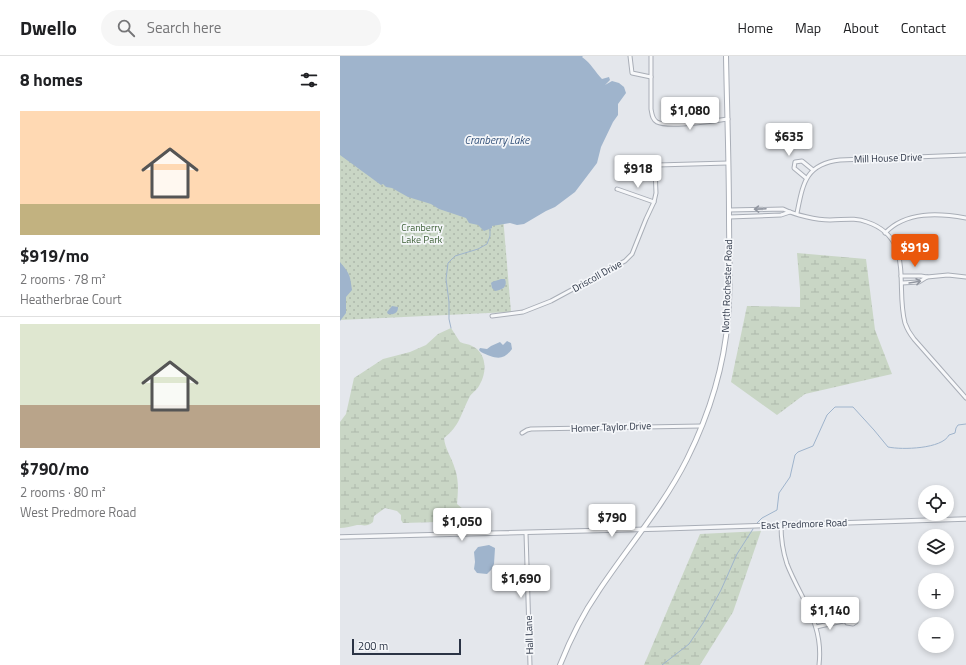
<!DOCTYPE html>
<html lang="en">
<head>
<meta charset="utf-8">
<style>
	body { margin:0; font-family:"Titillium Web",sans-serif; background:#f6f6f6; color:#202124; height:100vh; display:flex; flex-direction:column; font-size:15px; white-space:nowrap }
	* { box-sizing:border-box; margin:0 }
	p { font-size:13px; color:#757577 }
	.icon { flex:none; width:22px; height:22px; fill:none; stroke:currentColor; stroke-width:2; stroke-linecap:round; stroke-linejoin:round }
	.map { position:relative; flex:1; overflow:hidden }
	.details { display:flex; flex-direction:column; background:#fff; width:340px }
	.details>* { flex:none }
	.controls { position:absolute; left:578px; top:429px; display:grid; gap:8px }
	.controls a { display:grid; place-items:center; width:36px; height:36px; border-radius:50%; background:#fff; box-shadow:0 2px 6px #0003; font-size:20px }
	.scale { position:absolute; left:12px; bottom:10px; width:109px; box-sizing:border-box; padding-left:4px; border:2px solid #2b3445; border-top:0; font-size:11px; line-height:14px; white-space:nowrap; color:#2b3445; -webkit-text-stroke:3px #f4f6f9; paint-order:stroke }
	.price { position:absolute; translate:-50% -34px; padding:0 9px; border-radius:4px; background:#fff; color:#222; font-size:13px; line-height:26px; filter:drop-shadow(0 1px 2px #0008) }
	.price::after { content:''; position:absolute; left:50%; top:24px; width:12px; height:9px; margin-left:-6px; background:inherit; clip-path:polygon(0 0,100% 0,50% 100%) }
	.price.current { background:#ea580c; color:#fff }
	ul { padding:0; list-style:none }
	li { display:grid; align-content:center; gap:8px; height:212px; padding:0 20px }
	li+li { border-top:1px solid #e0e0e0 }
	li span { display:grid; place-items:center; height:124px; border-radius:0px; color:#555 }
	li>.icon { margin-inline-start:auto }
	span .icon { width:72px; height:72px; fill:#fffc; stroke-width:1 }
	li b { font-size:17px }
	h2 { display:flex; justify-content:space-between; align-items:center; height:48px; padding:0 20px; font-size:17px }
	header { display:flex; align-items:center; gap:24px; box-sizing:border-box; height:56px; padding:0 20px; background:#fff; border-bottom:1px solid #e0e0e0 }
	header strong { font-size:19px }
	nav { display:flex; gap:22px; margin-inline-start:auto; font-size:14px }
	.search { width:280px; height:36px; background:#f6f6f6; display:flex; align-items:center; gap:10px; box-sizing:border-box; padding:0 14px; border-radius:22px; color:#757577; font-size:15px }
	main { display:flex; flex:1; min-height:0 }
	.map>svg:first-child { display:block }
</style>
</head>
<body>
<header>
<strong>Dwello</strong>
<div class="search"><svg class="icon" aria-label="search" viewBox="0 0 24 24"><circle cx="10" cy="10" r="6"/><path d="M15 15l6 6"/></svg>Search here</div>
<nav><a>Home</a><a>Map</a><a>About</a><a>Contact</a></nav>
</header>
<main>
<section class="details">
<h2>8 homes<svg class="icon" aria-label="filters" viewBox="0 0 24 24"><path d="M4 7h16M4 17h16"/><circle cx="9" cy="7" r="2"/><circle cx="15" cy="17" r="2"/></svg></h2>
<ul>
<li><span style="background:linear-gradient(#ffd9b3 75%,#c2b280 0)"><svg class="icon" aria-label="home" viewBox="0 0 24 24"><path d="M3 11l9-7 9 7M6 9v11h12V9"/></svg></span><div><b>$919/mo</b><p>2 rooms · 78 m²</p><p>Heatherbrae Court</p></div></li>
<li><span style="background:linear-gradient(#dfe7d0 65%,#b9a48a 0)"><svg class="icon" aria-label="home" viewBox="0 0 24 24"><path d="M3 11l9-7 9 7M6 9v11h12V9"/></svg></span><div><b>$790/mo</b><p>2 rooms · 80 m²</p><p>West Predmore Road</p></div></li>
</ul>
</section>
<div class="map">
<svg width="626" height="609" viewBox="0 0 626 609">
	<defs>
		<pattern id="wetland-marsh" width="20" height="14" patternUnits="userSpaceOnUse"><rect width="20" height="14" fill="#c9d6c5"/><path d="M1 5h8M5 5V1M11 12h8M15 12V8" fill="none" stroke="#adb8ab"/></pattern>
		<pattern id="park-dots" width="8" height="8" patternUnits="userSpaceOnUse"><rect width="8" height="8" fill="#c9d6c5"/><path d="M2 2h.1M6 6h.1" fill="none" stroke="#adb8ab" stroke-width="1.8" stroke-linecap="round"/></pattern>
	</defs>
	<rect width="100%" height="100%" fill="#e4e7ec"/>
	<g fill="url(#wetland-marsh)">
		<path d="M457,197L526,203L535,274L552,318L465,338L437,359L391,326L407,250L460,251V233Z"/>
		<path d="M111,272L120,286C124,288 129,288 132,290C147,297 147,316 140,328C138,333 133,336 130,340C121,357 120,370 104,382C105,393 112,402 115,413C119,425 118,435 117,448L123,453L141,460L146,468L142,472L116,474L98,466L63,467L61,464V459L57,455L45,452L34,460L33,466C27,471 24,469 17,469C12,470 5,472 0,472V366L6,358L14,322L43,303L70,296L86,289L98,278Z"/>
		<path d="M421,475L393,556L360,609H304L360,478Z"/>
	</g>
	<path fill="url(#park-dots)" d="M156,77L171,256L0,264V83Z"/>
	<g fill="#9fb4cc">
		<path d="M0,0H243L242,1C251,7 255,16 262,23L269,21L270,24L265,29L272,25L279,27L284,31L286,37L278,48V59L273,66L261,91L257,107L235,136L215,151L206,155L184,168L177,169L170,167L152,170V172L144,175L138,169L129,167L126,162L99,153L91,148L68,141L52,132L46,131L43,128L41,129L0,99Z"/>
		<path d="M0,206C10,218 10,219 12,234L6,241V257L0,265Z"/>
		<path d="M161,223H165C168,231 162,234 155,235L152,232L151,227C154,224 158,225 161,223Z"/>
		<path d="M52,250L58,251C58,257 54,259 48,258L47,256Z"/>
		<path d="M167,285L171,287L172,293C163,306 154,302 141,296L139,294L140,292L147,293L151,290L160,286L163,289Z"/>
		<path d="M149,489L155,492L154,508L151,514L147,518L137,517L134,513L135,506L134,496L138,491Z"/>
	</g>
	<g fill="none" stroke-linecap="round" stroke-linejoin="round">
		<g stroke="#9fb4cc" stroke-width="1">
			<path d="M111,272L109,263V246L106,223L108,207L115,200L138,193L147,188L150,180V173"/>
			<path d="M417,467L422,462L437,454L439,437L450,421L455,399L458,396L473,390L487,359L495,351H513L534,374L548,391C562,394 602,393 609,379L615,377L616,372L618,369L626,368"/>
			<path d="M322,609L349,588L363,567L381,534L397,498L413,473"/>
		</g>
		<defs>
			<g id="minor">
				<path d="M290,0L292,17L311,21"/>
				<path d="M311,0V53C312,58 312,63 317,66C328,72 374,65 388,63"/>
				<path d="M466,122L454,112L455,106L462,105L473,114"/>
				<path d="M277,133L314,146"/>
				<path d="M389,154L443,153C455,159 477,164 490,164C503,164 515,161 527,166C575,182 555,231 565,267C567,273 570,278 574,283L626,342"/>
				<path d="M457,157C463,128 465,108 500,104L626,99"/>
				<path d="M389,161L441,159L450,156"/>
				<path d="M545,177C566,155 599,157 626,162"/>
				<path d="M561,220H581L587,221L608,219L626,221"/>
				<path d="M562,227L579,226L587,221"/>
				<path d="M152,260L183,256L211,245L285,205L292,198L306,163L314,146L316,137L315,113L317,109L388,107"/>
				<path d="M182,377L187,374L191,373L361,370"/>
				<path d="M441,469C441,482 443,496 447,508C461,544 484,567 479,609"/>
				<path d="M186,477L190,609"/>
				<path d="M502,565C505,561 506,557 512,557L516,560V566L513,568L507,567L505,564L506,560"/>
				<path d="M476,571L503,565"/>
			</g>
			<path id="tertiary" d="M0,481L317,473L626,463"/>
			<path id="secondary" d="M220,609C230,584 242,559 258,536C287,492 323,451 347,403C369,359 384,311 388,262C391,229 389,194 389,161C389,107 387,54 386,0"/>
		</defs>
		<use href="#minor" stroke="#a9aeb7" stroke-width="5"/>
		<use href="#tertiary" stroke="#a9aeb7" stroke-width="5.5"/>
		<use href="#secondary" stroke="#a9aeb7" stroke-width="6"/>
		<use href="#minor" stroke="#f7f8fa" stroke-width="3"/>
		<use href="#tertiary" stroke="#f7f8fa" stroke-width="3.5"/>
		<use href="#secondary" stroke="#fff" stroke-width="4"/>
	</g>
	<defs><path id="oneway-shaft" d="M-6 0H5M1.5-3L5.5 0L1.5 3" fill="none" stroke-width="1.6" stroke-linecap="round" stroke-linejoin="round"/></defs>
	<g stroke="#9196a0">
		<use href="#oneway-shaft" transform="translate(420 153) rotate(178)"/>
		<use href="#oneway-shaft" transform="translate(575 226) rotate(-9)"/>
	</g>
	<g text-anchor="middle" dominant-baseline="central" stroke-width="3.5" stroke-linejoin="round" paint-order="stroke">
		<g font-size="10" fill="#2b3445" stroke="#f4f6f9">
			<text transform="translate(548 102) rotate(-2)">Mill House Drive</text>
			<text transform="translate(257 220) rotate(-29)">Driscoll Drive</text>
			<text transform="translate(387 230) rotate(-88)">North Rochester Road</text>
			<text transform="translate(271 371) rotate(-2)">Homer Taylor Drive</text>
			<text transform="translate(464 468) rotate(-2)">East Predmore Road</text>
			<text transform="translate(189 579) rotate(-92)">Hall Lane</text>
		</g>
		<g font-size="10" fill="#3f6138" stroke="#f4f6f9">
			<text x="82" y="171">Cranberry<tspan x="82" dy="12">Lake Park</tspan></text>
		</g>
		<g font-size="11" font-style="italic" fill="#34527a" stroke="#f4f6f9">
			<text x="157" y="84">Cranberry Lake</text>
		</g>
	</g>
</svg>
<div class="controls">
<a><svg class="icon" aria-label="locate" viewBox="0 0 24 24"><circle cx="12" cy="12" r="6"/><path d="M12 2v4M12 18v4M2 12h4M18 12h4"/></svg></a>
<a><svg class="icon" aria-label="layers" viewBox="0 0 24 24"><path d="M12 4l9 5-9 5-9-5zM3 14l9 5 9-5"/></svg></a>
<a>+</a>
<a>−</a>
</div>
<div class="scale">200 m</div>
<b class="price" style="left:350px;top:75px">$1,080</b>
<b class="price" style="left:449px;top:101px">$635</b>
<b class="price" style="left:298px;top:133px">$918</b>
<b class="price current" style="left:575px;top:212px">$919</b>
<b class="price" style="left:272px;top:482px">$790</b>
<b class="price" style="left:122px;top:486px">$1,050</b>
<b class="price" style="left:181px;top:543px">$1,690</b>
<b class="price" style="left:490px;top:575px">$1,140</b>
</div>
</main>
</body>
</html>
